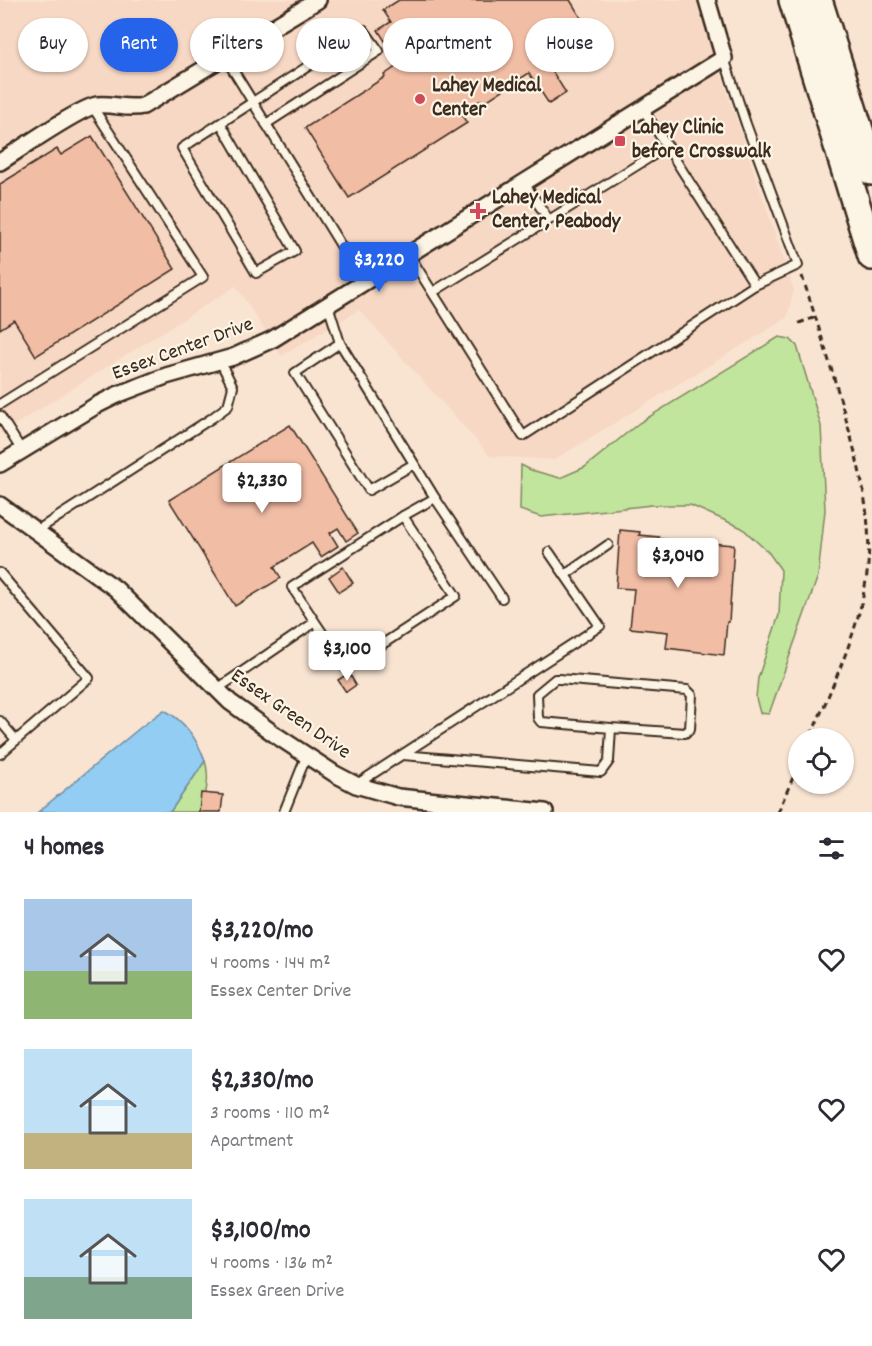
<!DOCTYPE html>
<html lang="en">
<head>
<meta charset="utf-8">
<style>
	body { margin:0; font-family:Dekko,sans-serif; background:#f2f2f3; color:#2b2b33; height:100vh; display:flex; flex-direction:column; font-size:22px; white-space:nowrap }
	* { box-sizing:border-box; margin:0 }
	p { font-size:20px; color:#7c7c81 }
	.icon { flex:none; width:33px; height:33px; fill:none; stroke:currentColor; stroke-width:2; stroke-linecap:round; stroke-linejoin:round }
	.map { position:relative; height:812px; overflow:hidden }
	.details { display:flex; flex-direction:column; background:#fff; flex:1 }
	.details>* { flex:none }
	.top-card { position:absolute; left:18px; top:18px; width:837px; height:54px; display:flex; gap:12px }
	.tools { position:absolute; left:788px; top:728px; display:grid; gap:12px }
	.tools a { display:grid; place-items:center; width:66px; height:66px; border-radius:50%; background:#fff; box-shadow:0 2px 4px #0004; font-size:30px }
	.price { position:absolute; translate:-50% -51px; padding:0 14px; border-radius:6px; background:#fff; color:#222; font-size:20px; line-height:39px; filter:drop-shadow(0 2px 3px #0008) }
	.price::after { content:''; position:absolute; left:50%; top:36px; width:18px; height:14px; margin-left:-9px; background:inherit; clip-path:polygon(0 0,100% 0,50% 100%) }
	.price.active { background:#2563eb; color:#fff }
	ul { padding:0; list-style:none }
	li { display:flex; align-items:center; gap:18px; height:150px; padding:0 24px }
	li span { display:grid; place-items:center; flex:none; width:168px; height:120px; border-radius:0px; color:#555 }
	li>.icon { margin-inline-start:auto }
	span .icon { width:72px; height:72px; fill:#fffc; stroke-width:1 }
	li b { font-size:26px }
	h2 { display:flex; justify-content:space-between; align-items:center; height:72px; padding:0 24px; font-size:26px }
	.tag { padding:0 21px; border-radius:27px; background:#fff; box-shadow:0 2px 4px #0004; font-size:21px; line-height:54px }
	.tag.active { background:#2563eb; color:#fff }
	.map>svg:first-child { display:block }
</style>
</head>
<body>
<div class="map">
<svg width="872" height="812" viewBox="0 0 872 812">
	<rect width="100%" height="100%" fill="#f9e4d2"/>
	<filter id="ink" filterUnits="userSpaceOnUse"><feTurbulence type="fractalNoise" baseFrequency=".0167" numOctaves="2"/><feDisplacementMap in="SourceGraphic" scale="12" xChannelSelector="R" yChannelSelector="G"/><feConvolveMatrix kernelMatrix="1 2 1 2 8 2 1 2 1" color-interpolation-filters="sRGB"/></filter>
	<g filter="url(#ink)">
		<path fill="#f7d8c4" d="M0,0H696L794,290L787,318L554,460L490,456L359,310L281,356L236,286L0,434Z"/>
		<g fill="#c2e59e" stroke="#7e885e" stroke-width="1.5">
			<path d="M779,337L790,339L797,346L821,426L825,510L818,576L769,714L760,713L756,698L758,678L779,615L781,570L769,553L742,528L690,505H652L541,517L520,510L521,465L531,470L560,478L585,467L639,423Z"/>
			<path d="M205,761C210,777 207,797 198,812H170Z"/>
		</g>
		<path fill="#93cdf3" stroke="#708c9e" stroke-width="1.5" d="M164,710C184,720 198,740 205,761L170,812H38L141,727Z"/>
		<g fill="#f2bda5" stroke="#3b2a1e" stroke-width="1.5">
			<path d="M399,0H570L592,35L547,63L566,93L549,104L529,73L483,103L481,100L460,113L467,123L349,198L305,128L385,77L384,75L403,62L406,52L403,41L390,49L378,30L391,22L383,10Z"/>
			<path d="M92,136L175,269L36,356L14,320L0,329V184L57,149L61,155Z"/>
			<path d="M290,425L358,533L346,541L338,528L330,533L338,546L321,557L312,543L274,567L281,578L235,606L169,500Z"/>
			<path d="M620,530L640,532L639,535L659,537V539L734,545L729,622H727L724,655L666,648L668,632L630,628L634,589L616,588Z"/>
			<path d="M343,567L353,583L339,592L329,577Z"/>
			<path d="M349,673L356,685L346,692L338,680Z"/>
			<path d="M201,793L223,795L221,812H199Z"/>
		</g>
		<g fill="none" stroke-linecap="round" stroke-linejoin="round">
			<defs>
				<g id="service">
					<path d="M225,57L364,283"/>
					<path d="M643,109L755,285"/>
					<path d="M221,124L295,251L256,273L182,148L364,30L379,51L266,124"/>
					<path d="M524,183L549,220"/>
					<path d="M409,255L523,436L755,285L798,265L746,124L724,58"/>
					<path d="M433,292L668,146"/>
					<path d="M328,305L340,343"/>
					<path d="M0,404L203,277L92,106"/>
					<path d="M0,416L22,451"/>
					<path d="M435,498L502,598"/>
					<path d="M403,516L435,498L340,343L295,373L369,490L414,464"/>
					<path d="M36,531L212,418L228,406L233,387L220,361"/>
					<path d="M0,573L89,678L0,754"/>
					<path d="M565,575L608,545"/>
					<path d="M217,689L315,622L346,668L456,596L403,516L292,587L315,622"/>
					<path d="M0,721L16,740"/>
					<path d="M403,755L601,772L609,761L611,728L685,733L690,729L692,695L687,690L559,679H555L537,694L538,718L541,722L611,728"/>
					<path d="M357,784L600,626L549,552"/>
					<path d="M284,812L306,757"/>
				</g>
				<g id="minor">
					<path d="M0,162C19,150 79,108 97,105C113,103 127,110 143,106L318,0"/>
					<path d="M0,464L97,405L119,394L166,376L233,357L273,339L724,58L707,0"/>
					<path d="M0,505L116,589L230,702L277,736L335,774L356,785L398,797L545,812"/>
				</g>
				<g id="motorway">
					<path d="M793,0L872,256"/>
					<path d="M818,0L872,171"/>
				</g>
			</defs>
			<use href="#service" stroke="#3b2a1e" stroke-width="12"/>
			<use href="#minor" stroke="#3b2a1e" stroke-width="20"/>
			<use href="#motorway" stroke="#3b2a1e" stroke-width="32"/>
			<g stroke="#3b2a1e" stroke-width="3" stroke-dasharray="6 4.5" stroke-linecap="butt">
				<path d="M802,276C817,321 831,367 844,412C858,462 872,512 868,565C862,626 834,682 810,738"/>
				<path d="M799,323L816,317"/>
				<path d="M778,812L798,766"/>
			</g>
			<use href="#service" stroke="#fcf5e5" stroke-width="8"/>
			<use href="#minor" stroke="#fcf5e5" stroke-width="15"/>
			<use href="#motorway" stroke="#fcf5e5" stroke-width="27"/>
		</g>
	</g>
	<g fill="#d1495b" stroke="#fcf5e5" stroke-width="2">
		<circle cx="420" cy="99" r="6"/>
		<rect x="614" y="135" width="12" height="12" rx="3"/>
		<path d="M475 202h6v6h6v6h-6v6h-6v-6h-6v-6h6z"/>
	</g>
	<g text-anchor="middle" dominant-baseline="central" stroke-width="4.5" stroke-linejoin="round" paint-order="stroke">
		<g font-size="21" font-weight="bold" fill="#3b2a1e" stroke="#fcf5e5" text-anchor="start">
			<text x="432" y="87">Lahey Medical<tspan x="432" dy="24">Center</tspan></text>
			<text x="632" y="129">Lahey Clinic<tspan x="632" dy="24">before Crosswalk</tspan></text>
			<text x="492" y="199">Lahey Medical<tspan x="492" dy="24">Center, Peabody</tspan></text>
		</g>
		<g font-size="21" fill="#3b2a1e" stroke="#fcf5e5">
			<text transform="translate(183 350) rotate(-20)">Essex Center Drive</text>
			<text transform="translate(290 715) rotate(35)">Essex Green Drive</text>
		</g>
	</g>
</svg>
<div class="tools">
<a><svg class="icon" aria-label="locate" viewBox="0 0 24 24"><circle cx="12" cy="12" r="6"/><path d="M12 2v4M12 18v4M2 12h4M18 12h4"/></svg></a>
</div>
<b class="price active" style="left:379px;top:293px">$3,220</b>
<b class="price" style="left:262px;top:514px">$2,330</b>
<b class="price" style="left:678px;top:589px">$3,040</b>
<b class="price" style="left:347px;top:682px">$3,100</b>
<div class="top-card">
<a class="tag">Buy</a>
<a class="tag active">Rent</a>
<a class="tag">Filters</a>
<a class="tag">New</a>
<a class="tag">Apartment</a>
<a class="tag">House</a>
</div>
</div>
<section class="details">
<h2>4 homes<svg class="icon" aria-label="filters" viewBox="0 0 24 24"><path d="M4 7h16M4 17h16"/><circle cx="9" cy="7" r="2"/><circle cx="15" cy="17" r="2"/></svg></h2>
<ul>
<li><span style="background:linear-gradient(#a9c7e8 60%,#8fb573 0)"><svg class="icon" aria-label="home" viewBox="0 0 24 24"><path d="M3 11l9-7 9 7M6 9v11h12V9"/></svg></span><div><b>$3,220/mo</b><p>4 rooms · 144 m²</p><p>Essex Center Drive</p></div><svg class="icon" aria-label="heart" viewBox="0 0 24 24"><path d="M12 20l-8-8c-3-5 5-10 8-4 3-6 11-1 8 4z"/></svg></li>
<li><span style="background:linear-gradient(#bfe0f5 70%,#c2b280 0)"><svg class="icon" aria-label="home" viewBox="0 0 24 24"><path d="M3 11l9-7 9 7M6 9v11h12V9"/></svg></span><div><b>$2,330/mo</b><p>3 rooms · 110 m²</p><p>Apartment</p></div><svg class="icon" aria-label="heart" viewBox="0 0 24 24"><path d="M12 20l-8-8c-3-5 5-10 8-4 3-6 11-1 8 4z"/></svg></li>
<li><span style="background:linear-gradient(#bfe0f5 65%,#7fa58c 0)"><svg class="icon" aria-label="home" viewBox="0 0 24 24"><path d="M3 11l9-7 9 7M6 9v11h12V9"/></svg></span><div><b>$3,100/mo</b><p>4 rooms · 136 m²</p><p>Essex Green Drive</p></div><svg class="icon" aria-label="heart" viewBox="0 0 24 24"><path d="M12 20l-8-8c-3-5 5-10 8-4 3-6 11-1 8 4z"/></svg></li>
</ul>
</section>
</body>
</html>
